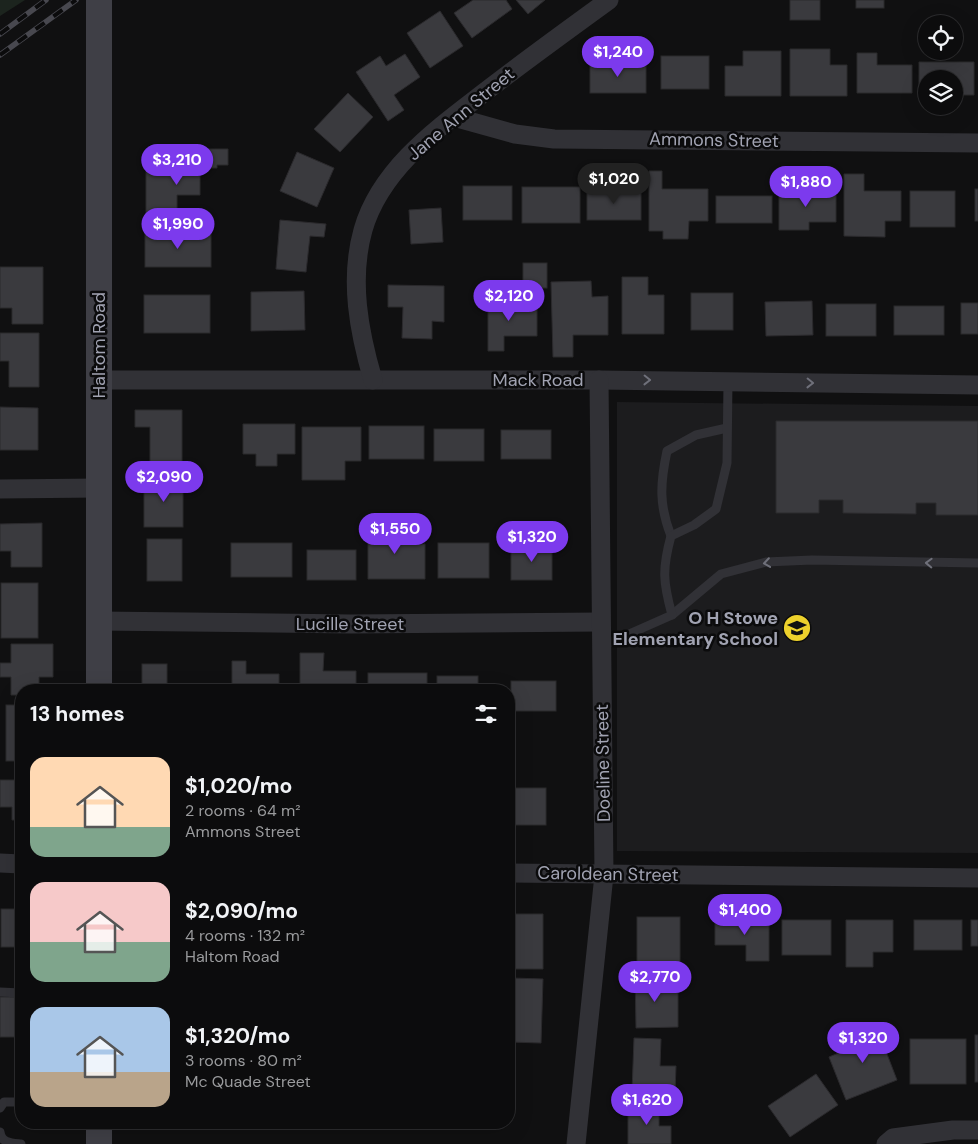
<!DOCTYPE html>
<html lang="en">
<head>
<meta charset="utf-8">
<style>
	body { margin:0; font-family:"DM Sans",sans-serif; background:#1a1a1b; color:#f1f3f6; height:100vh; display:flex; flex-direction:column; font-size:19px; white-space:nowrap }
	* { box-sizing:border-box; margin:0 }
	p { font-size:16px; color:#9a9b9d }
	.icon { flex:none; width:28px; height:28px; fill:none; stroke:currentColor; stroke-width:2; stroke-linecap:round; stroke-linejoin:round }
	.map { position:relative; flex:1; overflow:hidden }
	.panel { position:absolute; left:15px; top:684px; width:500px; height:445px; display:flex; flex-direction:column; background:#0c0c0d; border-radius:20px; box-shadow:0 5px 20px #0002,0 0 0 1px #2c2c2e }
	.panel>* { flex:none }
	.buttons { position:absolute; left:918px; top:15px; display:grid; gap:10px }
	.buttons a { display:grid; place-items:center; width:45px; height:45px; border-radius:50%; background:#0c0c0d; box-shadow:0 5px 20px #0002,0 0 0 1px #2c2c2e; font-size:25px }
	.price { position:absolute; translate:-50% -42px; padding:0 11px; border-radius:18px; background:#7c3aed; color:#fff; font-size:16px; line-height:32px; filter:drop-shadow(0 1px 2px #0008) }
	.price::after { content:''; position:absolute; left:50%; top:30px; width:15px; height:11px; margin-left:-8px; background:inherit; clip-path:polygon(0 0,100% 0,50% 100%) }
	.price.selected { background:#222; color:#fff }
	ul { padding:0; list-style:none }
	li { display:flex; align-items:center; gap:15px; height:125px; padding:0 15px }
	li span { display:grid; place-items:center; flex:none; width:140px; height:100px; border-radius:15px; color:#555 }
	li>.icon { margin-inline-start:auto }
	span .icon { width:60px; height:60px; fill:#fffc; stroke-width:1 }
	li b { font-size:21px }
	h2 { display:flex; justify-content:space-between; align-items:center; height:60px; padding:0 15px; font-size:21px }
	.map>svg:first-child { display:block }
</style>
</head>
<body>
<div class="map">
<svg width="978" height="1144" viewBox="0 0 978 1144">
	<rect width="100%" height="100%" fill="#101011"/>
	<path fill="#1c1c1e" d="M617,402L978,406V853L617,851Z"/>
	<path fill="#1c241e" d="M0,0H25L0,16Z"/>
	<g fill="#3a3a3e" stroke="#2b2a2d">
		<path d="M473,0H506L512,9L472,38L454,13Z"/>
		<path d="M516,0H545L528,14Z"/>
		<rect x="790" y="0" width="30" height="20"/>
		<rect x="856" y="0" width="28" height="8"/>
		<path d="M440,11L463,46L430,68L407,33Z"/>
		<path d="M790,49H830V65H847V96H790Z"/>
		<path d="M743,51H781V96H725V66H743Z"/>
		<path d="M857,53H877V65H912V93H857Z"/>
		<path d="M405,54L420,77L394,95L404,110L388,121L356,72L380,56L386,66Z"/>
		<rect x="661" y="56" width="48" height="33"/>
		<rect x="590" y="62" width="56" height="31"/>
		<path d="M919,62H974V95H954V79H926V95H919Z"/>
		<path d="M348,93L373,117L340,152L314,129Z"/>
		<path d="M199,149H228V165H217V168H200V195H177V222H146V171H199Z"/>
		<path d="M297,152L334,168L317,207L280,191Z"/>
		<path d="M649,171H662V189H708V221H689L688,239H663V231H649Z"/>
		<path d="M844,174H864V191H901V221H885V237L844,236Z"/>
		<rect x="463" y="186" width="49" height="34"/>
		<rect x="522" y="187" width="58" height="36"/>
		<rect x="587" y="189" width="54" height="31"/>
		<path d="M779,189H836V222H809V230H779Z"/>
		<rect x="975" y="189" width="3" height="32"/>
		<rect x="910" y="191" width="45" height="36"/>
		<rect x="716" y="196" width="56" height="27"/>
		<path d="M441,208L443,242L411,244L409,210Z"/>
		<path d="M280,220L326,224L324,237L310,236L306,272L276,269Z"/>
		<rect x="145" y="232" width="66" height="35"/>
		<rect x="523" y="263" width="24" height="25"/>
		<path d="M0,267H43V324H12V308H0Z"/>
		<path d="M622,277H648V295H664V334H622Z"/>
		<path d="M591,281L592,297L608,296V335H573V357H553L551,282Z"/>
		<path d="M388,285L444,286V322L432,321V339L402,338L403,307H388Z"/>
		<path d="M304,291L305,330L251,331V292Z"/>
		<path d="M488,293H503V306H537V336H504V351H488Z"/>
		<rect x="691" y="293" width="42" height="37"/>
		<rect x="144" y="295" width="66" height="38"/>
		<path d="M812,301L813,335L766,336L765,302Z"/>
		<rect x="961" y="303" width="17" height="31"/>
		<rect x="826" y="304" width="50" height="32"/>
		<rect x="894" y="306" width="50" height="29"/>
		<path d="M0,333H39V387H9V361H0Z"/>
		<path d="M0,407L38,408V450H0Z"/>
		<path d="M135,410H182V464H150V427H135Z"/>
		<path d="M776,421H978V515H936V503H916V514L843,513V500H819V513H776Z"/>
		<path d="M243,424H295V454H277V466H256V454H243Z"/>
		<rect x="369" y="426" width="55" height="33"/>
		<path d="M302,427H361V461H345V480H302Z"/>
		<rect x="434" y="429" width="50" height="32"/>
		<rect x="501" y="430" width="50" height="29"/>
		<rect x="144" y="478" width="39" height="49"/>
		<path d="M42,523V567H11V551H0V524Z"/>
		<path d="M368,528H409V544H425V579H368Z"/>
		<rect x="147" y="539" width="35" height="42"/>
		<rect x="231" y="543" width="61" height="34"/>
		<rect x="438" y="543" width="51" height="35"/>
		<rect x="511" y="545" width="41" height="35"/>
		<rect x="307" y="550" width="49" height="30"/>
		<rect x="1" y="583" width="37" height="55"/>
		<path d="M11,644H53V677H39V690H21V695H11V677H0V663H11Z"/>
		<path d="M300,653H324L323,671H356V690H300Z"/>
		<path d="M232,661H246V674H279V690H232Z"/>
		<rect x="142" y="664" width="25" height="26"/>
		<rect x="368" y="673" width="59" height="17"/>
		<rect x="437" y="676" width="41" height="14"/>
		<rect x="511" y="681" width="45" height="30"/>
		<rect x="6" y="705" width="15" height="56"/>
		<path d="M0,780H21V820H12V807H0Z"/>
		<rect x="509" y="788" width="37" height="37"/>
		<rect x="1" y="909" width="20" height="38"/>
		<path d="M512,914H543V969H512V948H509V927H512Z"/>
		<rect x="637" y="917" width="43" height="49"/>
		<path d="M715,919H769V961H746V945H715Z"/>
		<rect x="782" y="920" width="49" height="35"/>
		<path d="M846,920H893V952H873V967H846Z"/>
		<rect x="914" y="920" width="48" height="30"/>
		<rect x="971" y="920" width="7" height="26"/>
		<path d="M635,974H664V991H678V1027L636,1028Z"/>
		<path d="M512,978L543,979L541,1043L509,1042Z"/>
		<rect x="0" y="997" width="21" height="40"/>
		<path d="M875,1023L897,1080L846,1100L829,1057L853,1047L848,1034Z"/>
		<rect x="975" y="1035" width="3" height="47"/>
		<path d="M634,1038L661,1039L660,1066H676L675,1093L632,1092Z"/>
		<rect x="910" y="1039" width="56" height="45"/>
		<path d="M816,1074L838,1105L790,1137L768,1106Z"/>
		<path d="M628,1104H659V1126H671V1144H628Z"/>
	</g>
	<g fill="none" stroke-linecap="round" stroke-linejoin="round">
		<g stroke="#313136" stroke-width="9">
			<path d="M671,536C659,505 660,484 667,451L696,435L727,428"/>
			<path d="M672,615L721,574L766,562L812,560L978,563"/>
			<path d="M602,646L672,615C663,582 662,569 671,536L694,525L716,509L727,463L728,382"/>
			<path d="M0,992L21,993"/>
			<path d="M0,1108L4,1102H21"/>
			<path d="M0,1132C1,1143 12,1143 21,1144"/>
		</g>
		<g stroke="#313136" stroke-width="19">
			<path d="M454,117L515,134L554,139L978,143"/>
			<path d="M99,380H599L978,385"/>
			<path d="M373,380C359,332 349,280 363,230C381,167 441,126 490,88C529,58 569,29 609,0"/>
			<path d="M0,489L99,488"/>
			<path d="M99,621L351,624L601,622"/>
			<path d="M0,863L21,864"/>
			<path d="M509,873L978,878"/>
			<path d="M576,1144L604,875L599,380"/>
			<path d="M886,1144L893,1138L953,1130H978"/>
		</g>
		<g stroke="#3f3f46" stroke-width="26">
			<path d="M99,0V690"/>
			<path d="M99,1144V1122"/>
		</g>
		<defs>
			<g id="rail">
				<path d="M0,34L46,0"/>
				<path d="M0,55L76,0"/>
			</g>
		</defs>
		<use href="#rail" stroke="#48484f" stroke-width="5.5"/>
		<use href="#rail" stroke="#0b0b0c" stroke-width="4" stroke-dasharray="11" stroke-linecap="butt"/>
	</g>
	<defs><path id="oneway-chevron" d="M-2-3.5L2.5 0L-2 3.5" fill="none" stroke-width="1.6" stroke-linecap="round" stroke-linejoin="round" transform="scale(1.25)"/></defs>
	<g stroke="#6f707a">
		<use href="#oneway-chevron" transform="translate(647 380) rotate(1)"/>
		<use href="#oneway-chevron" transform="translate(810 383) rotate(1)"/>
		<use href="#oneway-chevron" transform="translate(767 563) rotate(172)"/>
		<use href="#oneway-chevron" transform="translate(929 563) rotate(-178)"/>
	</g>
	<defs>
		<symbol id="school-disc" viewBox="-11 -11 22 22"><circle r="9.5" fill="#edd12c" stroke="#0b0b0c"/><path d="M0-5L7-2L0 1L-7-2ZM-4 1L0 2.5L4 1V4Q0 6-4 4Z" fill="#111"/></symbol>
	</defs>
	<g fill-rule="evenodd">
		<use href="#school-disc" x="781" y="612" width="32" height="32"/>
	</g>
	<g text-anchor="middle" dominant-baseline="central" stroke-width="5" stroke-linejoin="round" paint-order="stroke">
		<g font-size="18" fill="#a1a3b2" stroke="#0b0b0c">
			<text transform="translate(461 114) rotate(-40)">Jane Ann Street</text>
			<text transform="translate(714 140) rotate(1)">Ammons Street</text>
			<text transform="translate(99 345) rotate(-90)">Haltom Road</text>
			<text x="538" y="380">Mack Road</text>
			<text x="350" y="624">Lucille Street</text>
			<text transform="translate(603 763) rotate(-91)">Doeline Street</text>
			<text transform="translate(608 874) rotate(1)">Caroldean Street</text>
		</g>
		<g font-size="18" font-weight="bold" fill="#a1a3b2" stroke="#0b0b0c" text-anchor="end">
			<text x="778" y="618">O H Stowe<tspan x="778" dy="21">Elementary School</tspan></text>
		</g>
	</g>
</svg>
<div class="buttons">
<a><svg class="icon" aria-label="locate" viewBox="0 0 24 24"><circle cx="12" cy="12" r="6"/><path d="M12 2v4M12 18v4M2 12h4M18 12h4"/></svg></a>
<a><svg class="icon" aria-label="layers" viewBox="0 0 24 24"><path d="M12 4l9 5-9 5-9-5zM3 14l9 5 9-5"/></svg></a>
</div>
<b class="price" style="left:618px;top:78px">$1,240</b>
<b class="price" style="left:177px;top:186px">$3,210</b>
<b class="price selected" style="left:614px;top:205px">$1,020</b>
<b class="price" style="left:806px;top:208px">$1,880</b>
<b class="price" style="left:178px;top:250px">$1,990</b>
<b class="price" style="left:509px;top:322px">$2,120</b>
<b class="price" style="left:164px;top:503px">$2,090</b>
<b class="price" style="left:395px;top:555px">$1,550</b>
<b class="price" style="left:532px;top:563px">$1,320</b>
<b class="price" style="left:745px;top:936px">$1,400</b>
<b class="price" style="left:655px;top:1003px">$2,770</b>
<b class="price" style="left:863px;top:1064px">$1,320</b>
<b class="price" style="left:647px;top:1126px">$1,620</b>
<section class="panel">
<h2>13 homes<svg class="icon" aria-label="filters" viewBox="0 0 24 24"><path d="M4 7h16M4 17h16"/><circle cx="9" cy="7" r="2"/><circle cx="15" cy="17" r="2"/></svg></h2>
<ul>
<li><span style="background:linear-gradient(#ffd9b3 70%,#7fa58c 0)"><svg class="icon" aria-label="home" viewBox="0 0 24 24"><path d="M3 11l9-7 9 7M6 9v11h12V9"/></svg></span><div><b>$1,020/mo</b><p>2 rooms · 64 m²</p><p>Ammons Street</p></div></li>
<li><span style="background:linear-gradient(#f6c9c9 60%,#7fa58c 0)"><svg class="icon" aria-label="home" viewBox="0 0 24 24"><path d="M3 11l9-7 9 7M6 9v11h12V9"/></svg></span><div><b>$2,090/mo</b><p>4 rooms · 132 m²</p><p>Haltom Road</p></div></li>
<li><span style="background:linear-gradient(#a9c7e8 65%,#b9a48a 0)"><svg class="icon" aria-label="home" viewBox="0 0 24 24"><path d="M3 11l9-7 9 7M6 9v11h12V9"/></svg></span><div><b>$1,320/mo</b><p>3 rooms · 80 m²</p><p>Mc Quade Street</p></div></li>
</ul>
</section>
</div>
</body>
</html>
